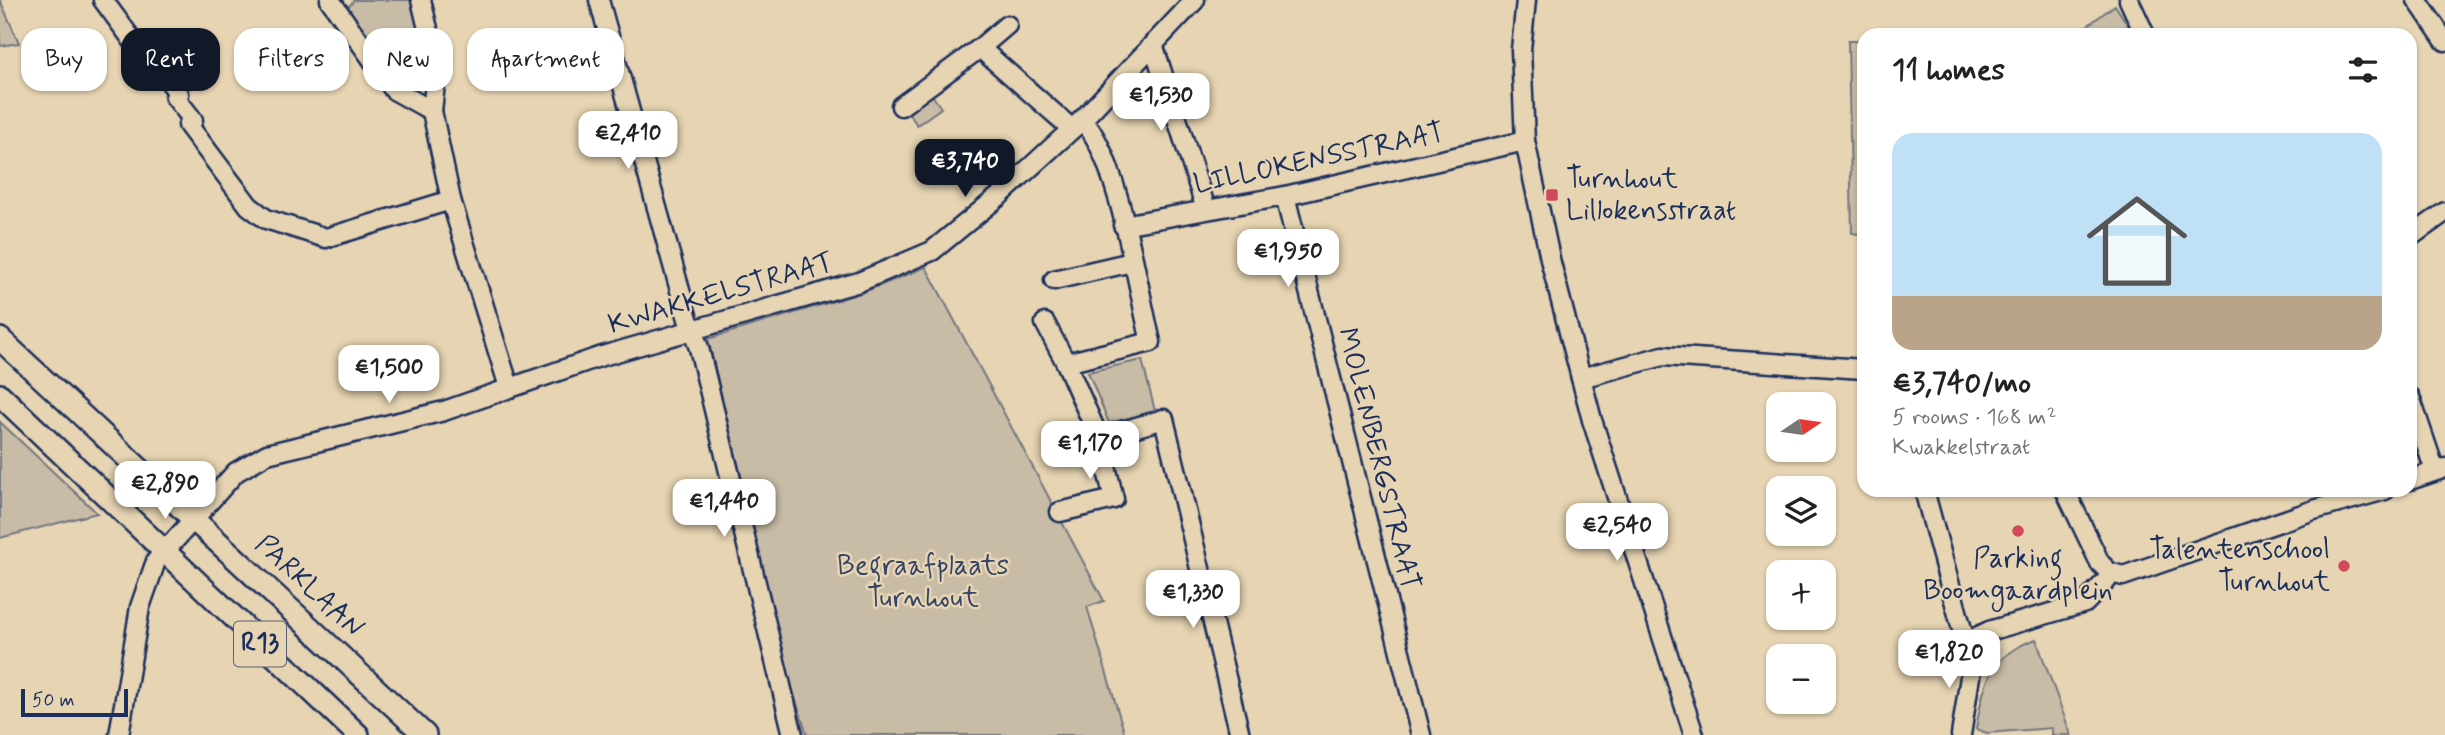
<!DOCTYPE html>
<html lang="en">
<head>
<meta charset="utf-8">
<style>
	body { margin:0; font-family:Mynerve,sans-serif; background:#f6f6f6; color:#222; height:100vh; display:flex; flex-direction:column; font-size:26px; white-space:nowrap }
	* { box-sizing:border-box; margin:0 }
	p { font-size:23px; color:#767676 }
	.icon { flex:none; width:38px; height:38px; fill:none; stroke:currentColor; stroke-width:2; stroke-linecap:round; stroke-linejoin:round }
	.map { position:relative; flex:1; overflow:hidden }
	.details { position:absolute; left:1857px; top:28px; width:560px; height:469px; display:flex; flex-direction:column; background:#fff; border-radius:21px; box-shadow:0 2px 5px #0004 }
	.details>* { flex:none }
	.banner { position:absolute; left:21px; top:28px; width:665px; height:63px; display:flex; gap:14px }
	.needle { width:46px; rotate:77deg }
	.tools { position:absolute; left:1766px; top:392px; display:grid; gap:14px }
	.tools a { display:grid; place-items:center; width:70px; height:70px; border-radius:14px; background:#fff; box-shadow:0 2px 5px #0004; font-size:35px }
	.scale { position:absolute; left:21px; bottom:18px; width:107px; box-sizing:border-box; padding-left:7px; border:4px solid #1b2f5e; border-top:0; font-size:19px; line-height:24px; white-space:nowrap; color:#1b2f5e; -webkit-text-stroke:5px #e6d4b2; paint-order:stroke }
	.price { position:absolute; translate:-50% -60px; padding:0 16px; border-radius:14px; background:#fff; color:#222; font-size:23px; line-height:46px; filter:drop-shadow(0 2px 4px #0008) }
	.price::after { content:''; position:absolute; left:50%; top:42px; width:21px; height:16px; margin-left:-10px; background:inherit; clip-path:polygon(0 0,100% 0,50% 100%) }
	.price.on { background:#111827; color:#fff }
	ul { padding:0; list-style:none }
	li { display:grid; align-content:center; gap:14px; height:371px; padding:0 35px }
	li+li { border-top:2px solid #e0e0e0 }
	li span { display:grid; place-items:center; height:217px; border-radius:21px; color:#555 }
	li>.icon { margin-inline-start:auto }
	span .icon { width:126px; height:126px; fill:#fffc; stroke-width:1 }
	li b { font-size:30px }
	h2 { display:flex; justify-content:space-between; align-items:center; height:84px; padding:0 35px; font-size:30px }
	.tag { padding:0 24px; border-radius:21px; background:#fff; box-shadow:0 2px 5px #0004; font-size:24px; line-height:63px }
	.tag.on { background:#111827; color:#fff }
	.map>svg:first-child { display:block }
</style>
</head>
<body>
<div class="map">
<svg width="2445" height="735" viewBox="0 0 2445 735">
	<rect width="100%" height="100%" fill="#e6d4b2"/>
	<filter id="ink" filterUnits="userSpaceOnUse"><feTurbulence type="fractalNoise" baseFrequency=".0143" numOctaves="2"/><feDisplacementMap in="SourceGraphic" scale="14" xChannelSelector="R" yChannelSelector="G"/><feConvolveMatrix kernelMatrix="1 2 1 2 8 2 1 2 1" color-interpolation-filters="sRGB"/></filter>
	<g filter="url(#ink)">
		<g fill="#c9bca6" stroke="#727682" stroke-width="2">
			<path d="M0,0L19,43L0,46Z"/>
			<path d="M354,0H412L428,68L405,84L348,8Z"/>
			<path d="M2115,5L2134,35H2075Z"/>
			<path d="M1848,41H1864V235L1852,233Z"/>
			<path d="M930,92L941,108L917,125L906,109Z"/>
			<path d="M926,267L1104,601L1087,607L1125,735H807L791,685L708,339L864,292Z"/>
			<path d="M1142,360L1155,411L1109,423L1088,372Z"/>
			<path d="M0,422L97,513L0,538Z"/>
			<path d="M2036,639L2071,735H2052V728L1987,733L1976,729C1984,684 1988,656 2036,639Z"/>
		</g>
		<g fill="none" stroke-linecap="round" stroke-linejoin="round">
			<defs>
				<g id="minor">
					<path d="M103,0L139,49L143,46L179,94L175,97L193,120L188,125L249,206L266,219L326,238L451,200"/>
					<path d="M330,0L394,90L432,111"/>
					<path d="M421,0L437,66L432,111L451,200L509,387"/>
					<path d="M599,0L688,319L699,348L793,735"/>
					<path d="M1526,0L1521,50L1525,141L1551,263L1592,420L1694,735"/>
					<path d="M2129,0L2145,35"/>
					<path d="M2417,0L2445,41"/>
					<path d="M1153,44L1206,209"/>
					<path d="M980,48L1007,25"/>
					<path d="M901,106L980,48L1072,129"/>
					<path d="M1285,196L1421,735"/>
					<path d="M1123,225L1285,196L1525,141"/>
					<path d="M2410,237L2445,212"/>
					<path d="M1054,280L1132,262"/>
					<path d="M1045,323L1066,363L1151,342C1138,290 1118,154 1082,120"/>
					<path d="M1066,363L1099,438L1164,419L1240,735"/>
					<path d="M1581,378L1663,356L1864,369"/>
					<path d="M2410,397L2435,471"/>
					<path d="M2410,480L2445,468"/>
					<path d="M1924,490L1969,655L1971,670L1961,735"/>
					<path d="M2065,490L2100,563L2109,572L2123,576L2314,510L2385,490"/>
					<path d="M1060,512L1114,499L1099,438"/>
					<path d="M1966,642L1989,631L2085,603L2107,580L2109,572"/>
					<path d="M119,735L140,607L156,561L236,472L267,454L444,411L599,357L859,282L932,251L998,197L1082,120L1195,0"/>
				</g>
				<g id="major">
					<path d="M0,339L425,735"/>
					<path d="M0,395L358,735"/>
				</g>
			</defs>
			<use href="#minor" stroke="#1b2f5e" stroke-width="23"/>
			<use href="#major" stroke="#1b2f5e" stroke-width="26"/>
			<use href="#minor" stroke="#e6d4b2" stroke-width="18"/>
			<use href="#major" stroke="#e6d4b2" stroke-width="21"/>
		</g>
	</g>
	<g fill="#d1495b" stroke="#e6d4b2" stroke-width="2.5">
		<rect x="1545" y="188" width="14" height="14" rx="3.5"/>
		<circle cx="2018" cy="531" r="7"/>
		<circle cx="2344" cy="566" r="7"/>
	</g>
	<g text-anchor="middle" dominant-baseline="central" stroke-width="5" stroke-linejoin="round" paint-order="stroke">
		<rect fill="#e6d4b2" stroke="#586077" stroke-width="2" x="234" y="621.5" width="52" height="45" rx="5"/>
		<g font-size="26" font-weight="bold" fill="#1b2f5e">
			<text x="260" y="644">R13</text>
		</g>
		<g font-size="28" fill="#1b2f5e" stroke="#e6d4b2">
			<text transform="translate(1319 159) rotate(-12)">LILLOKENSSTRAAT</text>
			<text transform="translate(721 294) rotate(-16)">KWAKKELSTRAAT</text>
			<text transform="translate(1378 459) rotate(76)">MOLENBERGSTRAAT</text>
			<text transform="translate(309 587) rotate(43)">PARKLAAN</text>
		</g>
		<g font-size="28" fill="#1b2f5e" stroke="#e6d4b2" text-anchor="start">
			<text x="1566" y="179">Turnhout<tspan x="1566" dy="32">Lillokensstraat</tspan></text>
			<text x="2330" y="550" text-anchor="end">Talentenschool<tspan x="2330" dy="32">Turnhout</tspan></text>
			<text x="2018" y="559" text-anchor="middle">Parking<tspan x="2018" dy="32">Boomgaardplein</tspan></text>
		</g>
		<g font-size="28" fill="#354469" stroke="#e6d4b2">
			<text x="923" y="566">Begraafplaats<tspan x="923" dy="32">Turnhout</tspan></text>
		</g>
	</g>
</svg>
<div class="tools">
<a><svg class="needle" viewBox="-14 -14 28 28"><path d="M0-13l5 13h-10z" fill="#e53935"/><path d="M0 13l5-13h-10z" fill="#767676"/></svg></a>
<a><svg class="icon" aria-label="layers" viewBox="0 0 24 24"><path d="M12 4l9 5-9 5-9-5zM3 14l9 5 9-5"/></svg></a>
<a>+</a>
<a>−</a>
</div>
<div class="scale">50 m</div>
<b class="price" style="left:1161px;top:133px">€1,530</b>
<b class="price" style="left:628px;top:171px">€2,410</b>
<b class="price on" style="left:965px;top:199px">€3,740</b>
<b class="price" style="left:1288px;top:289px">€1,950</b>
<b class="price" style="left:389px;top:405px">€1,500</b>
<b class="price" style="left:1090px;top:481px">€1,170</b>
<b class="price" style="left:165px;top:521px">€2,890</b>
<b class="price" style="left:724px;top:539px">€1,440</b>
<b class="price" style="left:1617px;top:563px">€2,540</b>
<b class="price" style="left:1193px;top:630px">€1,330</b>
<b class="price" style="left:1949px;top:690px">€1,820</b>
<div class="banner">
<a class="tag">Buy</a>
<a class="tag on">Rent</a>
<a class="tag">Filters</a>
<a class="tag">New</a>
<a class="tag">Apartment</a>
</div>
<section class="details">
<h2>11 homes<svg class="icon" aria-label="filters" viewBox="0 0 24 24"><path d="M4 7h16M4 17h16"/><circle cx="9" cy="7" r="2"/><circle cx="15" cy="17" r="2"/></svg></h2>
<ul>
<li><span style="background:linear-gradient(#bfe0f5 75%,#b9a48a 0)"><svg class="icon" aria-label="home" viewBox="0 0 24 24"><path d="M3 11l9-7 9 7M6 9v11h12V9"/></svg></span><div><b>€3,740/mo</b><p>5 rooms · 168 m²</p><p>Kwakkelstraat</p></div></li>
</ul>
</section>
</div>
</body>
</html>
